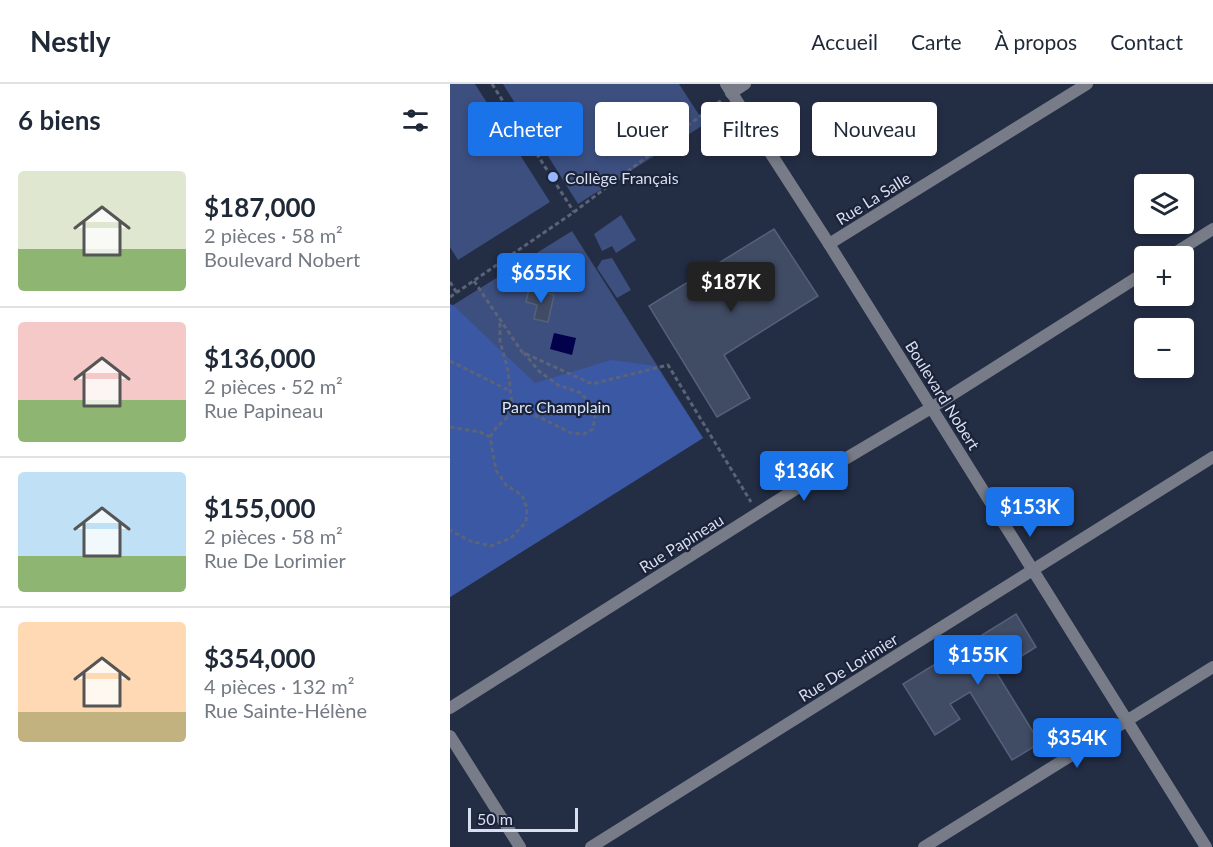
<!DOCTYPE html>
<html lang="fr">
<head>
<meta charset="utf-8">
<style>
	body { margin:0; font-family:Lato,sans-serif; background:#f6f6f7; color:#1f2937; height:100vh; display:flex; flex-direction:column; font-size:22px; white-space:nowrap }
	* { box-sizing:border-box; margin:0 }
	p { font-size:20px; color:#747a83 }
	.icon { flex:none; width:33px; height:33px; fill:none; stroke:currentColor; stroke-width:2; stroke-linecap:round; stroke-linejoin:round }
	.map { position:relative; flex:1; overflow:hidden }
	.drawer { display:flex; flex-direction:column; background:#fff; width:450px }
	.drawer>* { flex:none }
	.banner { position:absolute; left:18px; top:18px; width:570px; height:54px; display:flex; gap:12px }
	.controls { position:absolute; left:684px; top:90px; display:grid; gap:12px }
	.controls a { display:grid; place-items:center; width:60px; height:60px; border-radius:6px; background:#fff; box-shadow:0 3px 9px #0003; font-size:30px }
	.scale { position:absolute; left:18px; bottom:15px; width:110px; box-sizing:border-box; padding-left:6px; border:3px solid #d9dfef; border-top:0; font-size:16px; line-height:21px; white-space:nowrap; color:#d9dfef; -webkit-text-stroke:4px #1a2339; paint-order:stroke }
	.price { position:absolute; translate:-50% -51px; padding:0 14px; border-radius:6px; background:#1a73e8; color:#fff; font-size:20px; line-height:39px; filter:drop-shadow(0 2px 3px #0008) }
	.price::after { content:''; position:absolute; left:50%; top:36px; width:18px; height:14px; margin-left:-9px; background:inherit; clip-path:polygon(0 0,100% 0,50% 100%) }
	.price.active { background:#222; color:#fff }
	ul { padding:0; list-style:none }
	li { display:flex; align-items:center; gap:18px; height:150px; padding:0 18px }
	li+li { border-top:2px solid #e0e1e3 }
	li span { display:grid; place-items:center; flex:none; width:168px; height:120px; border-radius:6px; color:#555 }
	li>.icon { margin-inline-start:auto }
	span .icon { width:72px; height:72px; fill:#fffc; stroke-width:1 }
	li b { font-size:26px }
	h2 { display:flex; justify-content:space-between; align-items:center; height:72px; padding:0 18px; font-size:26px }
	.chip { padding:0 21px; border-radius:6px; background:#fff; box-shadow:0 3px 9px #0003; font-size:21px; line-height:54px }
	.chip.active { background:#1a73e8; color:#fff }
	header { display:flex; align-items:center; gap:36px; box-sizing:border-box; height:84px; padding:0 30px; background:#fff; border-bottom:2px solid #e0e1e3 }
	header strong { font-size:28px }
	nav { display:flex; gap:33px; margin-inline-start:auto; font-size:21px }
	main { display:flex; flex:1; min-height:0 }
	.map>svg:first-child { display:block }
</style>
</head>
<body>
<header>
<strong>Nestly</strong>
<nav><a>Accueil</a><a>Carte</a><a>À propos</a><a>Contact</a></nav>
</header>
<main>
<section class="drawer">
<h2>6 biens<svg class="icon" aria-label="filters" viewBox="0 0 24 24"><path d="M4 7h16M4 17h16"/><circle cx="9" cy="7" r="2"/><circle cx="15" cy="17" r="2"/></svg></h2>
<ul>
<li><span style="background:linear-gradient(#dfe7d0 65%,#8fb573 0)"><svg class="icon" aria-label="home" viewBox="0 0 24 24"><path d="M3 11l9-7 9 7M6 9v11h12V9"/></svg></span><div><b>$187,000</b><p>2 pièces · 58 m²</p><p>Boulevard Nobert</p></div></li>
<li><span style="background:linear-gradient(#f6c9c9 65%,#8fb573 0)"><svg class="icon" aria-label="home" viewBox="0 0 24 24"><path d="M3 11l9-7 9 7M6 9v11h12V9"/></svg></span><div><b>$136,000</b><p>2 pièces · 52 m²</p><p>Rue Papineau</p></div></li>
<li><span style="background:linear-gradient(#bfe0f5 70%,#8fb573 0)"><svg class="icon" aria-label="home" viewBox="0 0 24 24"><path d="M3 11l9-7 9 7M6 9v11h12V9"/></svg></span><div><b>$155,000</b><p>2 pièces · 58 m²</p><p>Rue De Lorimier</p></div></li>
<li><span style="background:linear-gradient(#ffd9b3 75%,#c2b280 0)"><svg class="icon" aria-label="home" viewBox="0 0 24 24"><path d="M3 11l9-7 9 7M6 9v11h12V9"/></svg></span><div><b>$354,000</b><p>4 pièces · 132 m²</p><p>Rue Sainte-Hélène</p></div></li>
</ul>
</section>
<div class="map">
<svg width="763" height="763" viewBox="0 0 763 763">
	<rect width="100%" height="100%" fill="#232d44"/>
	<g fill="#3c4f7f">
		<path d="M0,0H25L100,118L8,176L0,163Z"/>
		<path d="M53,0H229L255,40L128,120Z"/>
		<path d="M171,131L186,156L166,169L162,162L152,167L144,150Z"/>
		<path d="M122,147L253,354L0,513V223Z"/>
		<path d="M162,174L181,206L167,214L147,184L152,176Z"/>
	</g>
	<path fill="#3b58a5" d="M0,220L4,222L85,299L161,276L206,282L253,354L0,513Z"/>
	<path fill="#03004c" d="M104,249L126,254L122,271L100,265Z"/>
	<g fill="#404b64" stroke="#55607a" stroke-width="1.5">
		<path d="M324,145L368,212L274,271L300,314L267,333L199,222Z"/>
		<path d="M79,205L104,211L98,238L84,235L87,221L76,218Z"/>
		<path d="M566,530L586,563L546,588L590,659L562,676L520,608L500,620L510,635L485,651L453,600Z"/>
	</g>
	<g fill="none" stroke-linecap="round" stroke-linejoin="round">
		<g stroke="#5a6378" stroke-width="3" stroke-dasharray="4.5 3" stroke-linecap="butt">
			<path d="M42,0L124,128"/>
			<path d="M24,197L72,268L142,300L218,281L301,418"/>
			<path d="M0,198L7,209"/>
			<path d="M0,213L124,128L273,15"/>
			<path d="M0,277L60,307"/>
			<path d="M63,328L77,327L121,349L134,350L143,345L145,331L143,323L131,309L108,301L89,287L74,269"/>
			<path d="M0,343L30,348L40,353L46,386L56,401L72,411L77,424L76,438L61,454L41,462L20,457L0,446"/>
			<path d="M40,353L46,344L63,328L58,286L50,257V237"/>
		</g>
		<g stroke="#777c88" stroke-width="12">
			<path d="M281,9L295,0"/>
			<path d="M379,160L637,0"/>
			<path d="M720,172L763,145"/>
			<path d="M0,624L368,391L481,324L694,189"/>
			<path d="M0,652L70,763"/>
			<path d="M141,763L763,373"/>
		</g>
		<g stroke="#777c88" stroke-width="12">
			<path d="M276,0L379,160L756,763"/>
			<path d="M474,763L763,583"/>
		</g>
	</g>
	<circle fill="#98b6fd" stroke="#1a2339" stroke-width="2" cx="103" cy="93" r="6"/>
	<g text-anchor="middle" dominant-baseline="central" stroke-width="4.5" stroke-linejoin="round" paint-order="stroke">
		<g font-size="16" fill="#d9dfef" stroke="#1a2339" text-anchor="start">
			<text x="115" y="93">Collège Français</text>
		</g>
		<g font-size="16" fill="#d9dfef" stroke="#1a2339">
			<text transform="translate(423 114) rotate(-32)">Rue La Salle</text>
			<text transform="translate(493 311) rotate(58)">Boulevard Nobert</text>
			<text transform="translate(231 459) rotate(-32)">Rue Papineau</text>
			<text transform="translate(398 583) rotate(-32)">Rue De Lorimier</text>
		</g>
		<g font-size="16" fill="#dbe5fb" stroke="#1a2339">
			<text x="106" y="322">Parc Champlain</text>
		</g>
	</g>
</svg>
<div class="controls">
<a><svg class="icon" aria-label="layers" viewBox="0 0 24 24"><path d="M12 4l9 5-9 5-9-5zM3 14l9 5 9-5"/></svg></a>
<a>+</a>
<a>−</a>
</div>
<div class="scale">50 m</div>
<b class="price" style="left:91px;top:220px">$655K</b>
<b class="price active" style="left:281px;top:229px">$187K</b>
<b class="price" style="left:354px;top:418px">$136K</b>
<b class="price" style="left:580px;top:454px">$153K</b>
<b class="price" style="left:528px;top:602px">$155K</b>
<b class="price" style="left:627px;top:685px">$354K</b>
<div class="banner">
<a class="chip active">Acheter</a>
<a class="chip">Louer</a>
<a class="chip">Filtres</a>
<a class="chip">Nouveau</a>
</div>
</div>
</main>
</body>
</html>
